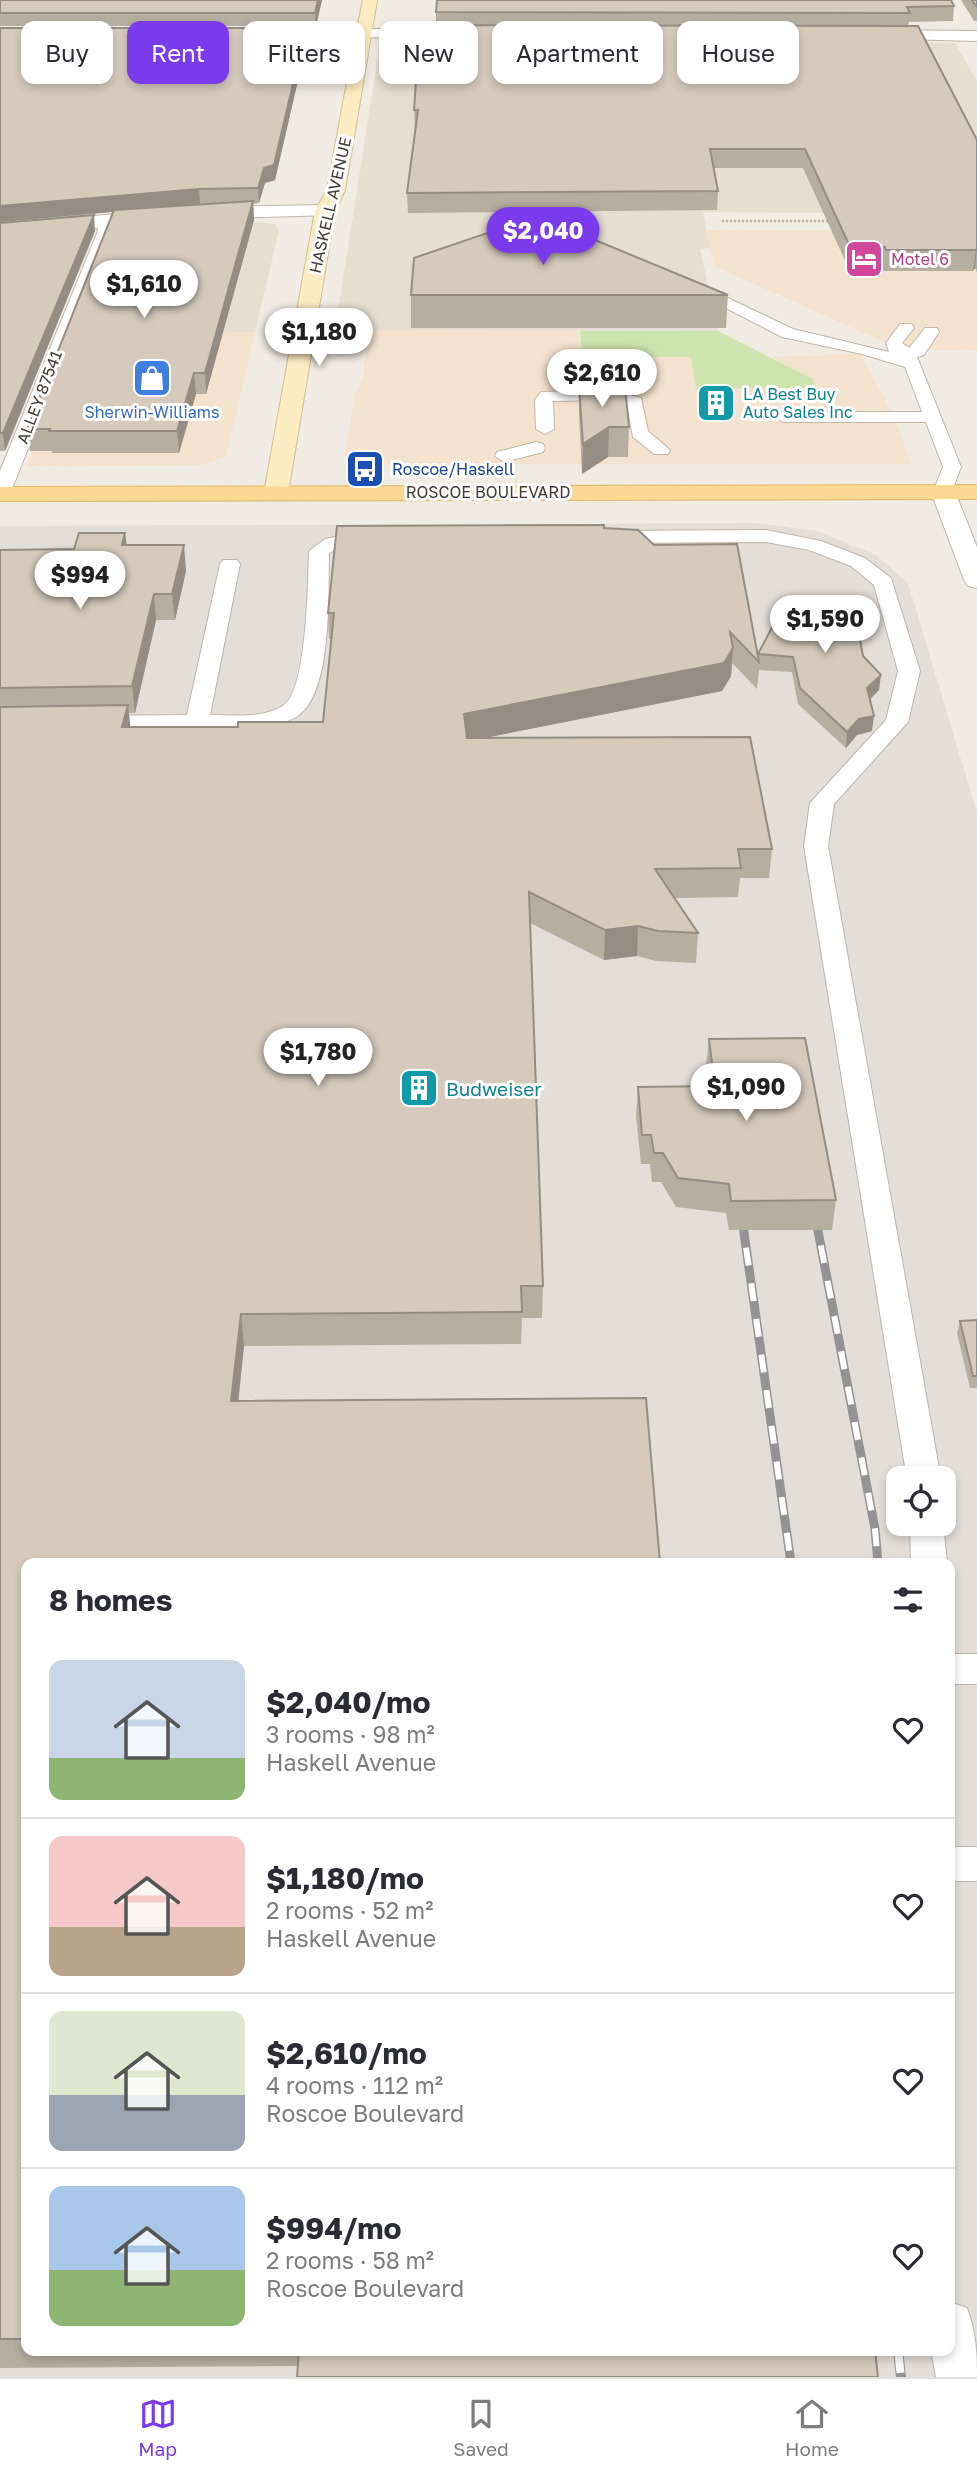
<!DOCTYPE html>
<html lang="en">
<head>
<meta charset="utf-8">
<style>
	body { margin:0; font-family:"Golos Text",sans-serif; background:#f7f7f7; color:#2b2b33; height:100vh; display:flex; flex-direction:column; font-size:26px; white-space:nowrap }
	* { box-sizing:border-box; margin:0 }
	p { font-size:23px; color:#7c7c81 }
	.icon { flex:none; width:38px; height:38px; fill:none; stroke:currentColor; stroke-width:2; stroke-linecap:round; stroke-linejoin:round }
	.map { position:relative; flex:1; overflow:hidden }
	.details { position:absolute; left:21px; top:1558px; width:934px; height:798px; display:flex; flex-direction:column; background:#fff; border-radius:14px; box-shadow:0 4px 10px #0003 }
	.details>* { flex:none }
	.top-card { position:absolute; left:21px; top:21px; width:936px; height:63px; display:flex; gap:14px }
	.tools { position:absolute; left:886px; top:1466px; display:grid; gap:14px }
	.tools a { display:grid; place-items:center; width:70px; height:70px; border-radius:14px; background:#fff; box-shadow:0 4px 10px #0003; font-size:35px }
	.price { position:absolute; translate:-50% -60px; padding:0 16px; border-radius:24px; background:#fff; color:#222; font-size:23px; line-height:46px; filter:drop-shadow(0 2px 4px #0008) }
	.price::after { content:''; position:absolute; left:50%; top:42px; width:21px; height:16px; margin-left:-10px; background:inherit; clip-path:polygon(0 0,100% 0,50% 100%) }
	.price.active { background:#7c3aed; color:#fff }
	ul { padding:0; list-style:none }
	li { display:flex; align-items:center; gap:21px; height:175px; padding:0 28px }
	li+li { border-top:2px solid #e1e1e2 }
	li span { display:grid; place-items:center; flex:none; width:196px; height:140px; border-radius:14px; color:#555 }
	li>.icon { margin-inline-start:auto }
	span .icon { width:84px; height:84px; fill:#fffc; stroke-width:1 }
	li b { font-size:30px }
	h2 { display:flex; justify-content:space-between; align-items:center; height:84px; padding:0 28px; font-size:30px }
	.chip { padding:0 24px; border-radius:14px; background:#fff; box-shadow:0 4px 10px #0003; font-size:24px; line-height:63px }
	.chip.active { background:#7c3aed; color:#fff }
	.tabs { display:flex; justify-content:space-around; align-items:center; height:98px; border-top:2px solid #e1e1e2; background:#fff; font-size:19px; color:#7c7c81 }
	.tabs a { display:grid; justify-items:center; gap:4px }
	.tabs .active { color:#7c3aed }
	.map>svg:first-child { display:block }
</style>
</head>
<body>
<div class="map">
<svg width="977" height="2377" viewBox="0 0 977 2377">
	<rect width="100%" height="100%" fill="#f1ece3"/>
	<g fill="#e5ded1">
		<path d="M390,40H742L955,43L977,81V214L703,212L710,248L700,249L718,331L335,330L380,43Z"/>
		<path d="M262,222L274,224L279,230L255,332H79L230,223Z"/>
	</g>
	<g fill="#f3e2ce">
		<path d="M706,230L977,232V350L940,351L886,343L714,266Z"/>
		<path d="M368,330L580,331L582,356H691L697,389L812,379L771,357L860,354L893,414L911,464H356L345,456L355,395L363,377Z"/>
		<path d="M79,332H255L226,457L201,465L26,466Z"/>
	</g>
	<path fill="#e3ded8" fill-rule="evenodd" d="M754,523L817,531L876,555L908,583L977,813V2377H0V526ZM898,1479H943V1524H898ZM26,1563H950V2350H26Z"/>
	<path fill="#cde4ad" d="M580,331H718L813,379L816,388L696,389L691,357L582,356Z"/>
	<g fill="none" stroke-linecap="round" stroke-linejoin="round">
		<defs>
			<g id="lane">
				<path d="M103,218L108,219L114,231L10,494L0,500V471L98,231L96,222Z"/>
				<path d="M728,298L793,329L889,352L886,343L900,324H912L914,328L902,343L909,348L925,328H937L939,332L924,355L917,357L961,467L950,496H936L933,492L943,467L926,422H783L774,417L783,412H922L905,367L862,354L782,337L722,306L720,303L722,300Z"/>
				<path d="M608,390L641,398L648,431L670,450L668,454H654L633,437L627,405L608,400L553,401L554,429L545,434L536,429L535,400L541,392Z"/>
				<path d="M536,442L543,444L545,448L543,452L504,462L495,456L497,452Z"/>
				<path d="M766,530L821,541L865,558L891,578L920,671L908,722L834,804L828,846L941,1479H907L804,846L810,803L886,720L898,671L874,585L851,566L809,550L766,542L606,543L599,541L596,537L599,533L606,531Z"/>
				<path d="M360,532L382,534L385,538L382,542L345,546L329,553C328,591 333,696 296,717C267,733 228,728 196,729C164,729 112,735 83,728L80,723L83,718L91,716L187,715L220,564L223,560H237L240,564L210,715C234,715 263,719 284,705C307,690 308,580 309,551L325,539Z"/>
				<path d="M943,1522L947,1563H911L910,1524H943Z"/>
				<rect x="950" y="1654" width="27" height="30"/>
				<rect x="950" y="1847" width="27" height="34"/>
				<path d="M950,2302L967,2308C976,2332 977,2352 977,2377H936L931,2350H950Z"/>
			</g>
			<g id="street">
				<path d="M363,29H483L491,34L483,39L357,37L355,34Z"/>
				<path d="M869,30L977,31V41L863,38L861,35L863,32Z"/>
				<path d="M325,205L335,211L332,215L200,219L0,236V224L200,207Z"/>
				<path d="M943,485L952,487L955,492L977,547V588L968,586L964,580L931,492L934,487Z"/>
			</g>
			<path id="secondary" d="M363,0H377L345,190L335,211L288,493L285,498L276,500L267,498L264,493L315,211L327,190L355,39H260L252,34L260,29H357Z"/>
			<path id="primary" d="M977,485V499L0,501V487Z"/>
		</defs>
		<use href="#lane" stroke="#bfb6a9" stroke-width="2"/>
		<use href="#street" stroke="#bfb6a9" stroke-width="2"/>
		<use href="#secondary" stroke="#cfbe94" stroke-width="2"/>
		<use href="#primary" stroke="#deb564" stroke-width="2"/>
		<path stroke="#bdae98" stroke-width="2.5" stroke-dasharray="2 2" stroke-linecap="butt" d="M722,221H830"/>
		<use href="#lane" fill="#fff" fill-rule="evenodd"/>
		<use href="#street" fill="#fff" fill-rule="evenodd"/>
		<use href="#secondary" fill="#fcecc2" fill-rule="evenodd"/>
		<use href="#primary" fill="#fad993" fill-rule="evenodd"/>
		<defs>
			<g id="rail-far1">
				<path d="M814,1210L875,1529L878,1563"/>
				<path d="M741,1212L791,1563"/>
			</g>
			<path id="rail" d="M898,2350L901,2377"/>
		</defs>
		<use href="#rail-far1" stroke="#939393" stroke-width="9"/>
		<use href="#rail" stroke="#939393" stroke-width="10"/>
		<use href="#rail-far1" stroke="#fff" stroke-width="6" stroke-dasharray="18" stroke-linecap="butt"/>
		<use href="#rail" stroke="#fff" stroke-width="8" stroke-dasharray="23" stroke-linecap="butt"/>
	</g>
	<g fill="#b7aea2">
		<path d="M0,0H322L316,26H0Z"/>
		<path d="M961,0H977V21H974Z"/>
		<path d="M954,6L953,21L909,22L908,26L977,140V272L975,268L973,271H884L882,268L848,267L803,168H714L718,191L717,210L408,213L407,193L416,129H415L414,110L429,36L436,25V12Z"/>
		<path d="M312,28L313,42L305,76H299L275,180L265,183L259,203L253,204L254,220L206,394H196L179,453H52V451H30L27,429L113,212L0,222Z"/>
		<path d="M0,223L95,231L5,451H0Z"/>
		<path d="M411,295H728L726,328H411Z"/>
		<path d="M579,386L629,427L628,457H608L582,474L579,415Z"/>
		<path d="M604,528L758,654L863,656L879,690L870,699L872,731L857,735L846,748L798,704L792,672L759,670L757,689L732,663L731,676L722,691L483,738L772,849L769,878H740L738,897L675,898L698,933L696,963L656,961L637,956L604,960L530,923L543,1286L542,1318H522L521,1344L244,1346L238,1401L26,1563V2350H875L298,2366L0,2368V550L74,549L125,533L127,545L186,571L175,620H156L135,713H129L130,727H238L323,722L331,639H329L328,613Z"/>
		<path d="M709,1039L836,1200L832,1230H729L726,1213L676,1207L661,1182H652L650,1164H641L636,1116L638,1087L709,1086L706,1067Z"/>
		<path d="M977,1320V1388H970L957,1333L960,1321Z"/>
	</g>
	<g fill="#958d84">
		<path d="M318,0H322L316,26L315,13Z"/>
		<path d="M312,28L313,42L305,76L304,62Z"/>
		<path d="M298,62L299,76L275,180L265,183L259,203L258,188Z"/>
		<path d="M199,189L200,204L0,222V206Z"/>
		<path d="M253,201L254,220L206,394L205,373Z"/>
		<path d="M94,215L95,231L5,451L3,433Z"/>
		<path d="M977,248L975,268L973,271L976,250Z"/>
		<path d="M194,373L196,394L179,453L177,431Z"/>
		<path d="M609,427L608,457L582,474L583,444Z"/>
		<path d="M125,533L128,559L122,545Z"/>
		<path d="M184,545L186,571L175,620L172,594Z"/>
		<path d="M154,594L156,620L135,713L132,686Z"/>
		<path d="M733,648L731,676L722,691L464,742V714Z"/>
		<path d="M881,675L879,690L865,704L867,688Z"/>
		<path d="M128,705L131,733L122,727Z"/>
		<path d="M874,716L872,731L857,735L846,748L847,732L859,719Z"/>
		<path d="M638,926L637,956L604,960L605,930Z"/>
		<path d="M241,1314L244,1346L235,1433L231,1401Z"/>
	</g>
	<g fill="#d5cabc" stroke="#958d84" stroke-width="2">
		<path d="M0,0H318L315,13H0Z"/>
		<path d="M437,0H951L954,6L907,7L910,13L436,12Z"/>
		<path d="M972,0H977V6H976Z"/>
		<path d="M432,25L918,26L977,140V248L976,250H886L885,247H850L805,149H710L718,191L407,193L418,110H414L419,39L429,36Z"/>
		<path d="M0,28H312L304,62H298L274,165L264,168L258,188L199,189L0,206Z"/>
		<path d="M253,201L205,373H194L177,431H49L50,429H27L114,210Z"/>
		<path d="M94,215L3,433H0V223Z"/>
		<path d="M537,216L728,295H411L414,258Z"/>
		<path d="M579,386H625L629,427H609L583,444Z"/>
		<path d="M604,525V528L638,530L654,545L737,544L759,662L730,632L733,648L724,663L464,714L467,738L750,737L772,849H738L741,868L655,869L698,933L658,931L638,926L605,930L529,892L543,1286H521L522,1312L241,1314L231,1401L646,1398L660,1563H26V2339H0V707L128,705L122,727H238V722H323L334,613H328L337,526Z"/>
		<path d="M79,533H125L122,545H184L172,594H154L132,686L0,688V550L74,549Z"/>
		<path d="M846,596L858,629L863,656L881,675L867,688L874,716L859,719L847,732L800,688L793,657L758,654L788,597Z"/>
		<path d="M805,1038L836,1200L731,1201L729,1184L678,1178L663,1153H654L651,1135H642L638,1087L715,1086L709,1039Z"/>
		<path d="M977,1320V1376H973L960,1321Z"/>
		<path d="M299,2350H875L878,2377H297Z"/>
	</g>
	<defs>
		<symbol id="hotel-square" viewBox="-11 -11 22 22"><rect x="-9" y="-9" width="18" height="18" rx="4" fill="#d1479c" stroke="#fff"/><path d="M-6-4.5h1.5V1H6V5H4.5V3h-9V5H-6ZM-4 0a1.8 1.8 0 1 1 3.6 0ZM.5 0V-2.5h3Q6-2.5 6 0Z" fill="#fff"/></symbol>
		<symbol id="shop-square" viewBox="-11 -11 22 22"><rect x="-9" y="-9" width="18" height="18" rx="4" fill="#3f7fe0" stroke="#fff"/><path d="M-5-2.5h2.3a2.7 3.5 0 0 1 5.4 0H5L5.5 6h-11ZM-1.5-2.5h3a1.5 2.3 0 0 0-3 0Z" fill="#fff"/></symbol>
		<symbol id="building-square" viewBox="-11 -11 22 22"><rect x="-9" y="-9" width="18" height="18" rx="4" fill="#0f9aa8" stroke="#fff"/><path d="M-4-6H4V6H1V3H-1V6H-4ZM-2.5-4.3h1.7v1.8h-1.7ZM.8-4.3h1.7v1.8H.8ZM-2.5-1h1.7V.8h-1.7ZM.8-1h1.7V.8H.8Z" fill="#fff"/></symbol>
		<symbol id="bus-square" viewBox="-11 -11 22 22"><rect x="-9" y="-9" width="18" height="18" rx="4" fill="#1a4fb4" stroke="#fff"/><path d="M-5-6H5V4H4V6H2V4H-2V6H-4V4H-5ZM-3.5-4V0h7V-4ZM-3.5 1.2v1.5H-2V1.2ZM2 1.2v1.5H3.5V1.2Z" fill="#fff"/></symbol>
	</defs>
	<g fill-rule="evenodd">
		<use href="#hotel-square" x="842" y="237" width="44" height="44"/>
		<use href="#shop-square" x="130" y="356" width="44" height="44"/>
		<use href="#building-square" x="694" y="381" width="44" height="44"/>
		<use href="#bus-square" x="343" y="447" width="44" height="44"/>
		<use href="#building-square" x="397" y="1066" width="44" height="44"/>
	</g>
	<g text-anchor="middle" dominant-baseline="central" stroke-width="6" stroke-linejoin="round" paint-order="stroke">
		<g font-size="16" fill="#423c34" stroke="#fff">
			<text transform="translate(330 205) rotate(-77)">HASKELL AVENUE</text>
			<text transform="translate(39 397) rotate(-69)">ALLEY 87541</text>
			<text x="488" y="492">ROSCOE BOULEVARD</text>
		</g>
		<g font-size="16" fill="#b23c85" stroke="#fff" text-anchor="start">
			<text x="891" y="259">Motel 6</text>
		</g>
		<g font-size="16" fill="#0d838f" stroke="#fff" text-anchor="start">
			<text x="743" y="394">LA Best Buy<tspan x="743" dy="18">Auto Sales Inc</tspan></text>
		</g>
		<g font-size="16" fill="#366cbe" stroke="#fff">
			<text x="152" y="412">Sherwin-Williams</text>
		</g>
		<g font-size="16" fill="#164399" stroke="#fff" text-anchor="start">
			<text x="392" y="469">Roscoe/Haskell</text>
		</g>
		<g font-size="19" fill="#0d838f" stroke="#fff" text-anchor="start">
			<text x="446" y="1088">Budweiser</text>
		</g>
	</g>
</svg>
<div class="tools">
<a><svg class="icon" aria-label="locate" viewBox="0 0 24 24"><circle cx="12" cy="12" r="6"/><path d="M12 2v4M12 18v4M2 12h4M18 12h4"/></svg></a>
</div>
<b class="price active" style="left:543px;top:267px">$2,040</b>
<b class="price" style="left:144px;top:320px">$1,610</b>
<b class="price" style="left:319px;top:368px">$1,180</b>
<b class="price" style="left:602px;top:409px">$2,610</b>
<b class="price" style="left:80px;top:611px">$994</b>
<b class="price" style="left:825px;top:655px">$1,590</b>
<b class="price" style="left:318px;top:1088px">$1,780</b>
<b class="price" style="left:746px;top:1123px">$1,090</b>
<div class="top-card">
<a class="chip">Buy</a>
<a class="chip active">Rent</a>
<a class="chip">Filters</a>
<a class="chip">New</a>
<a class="chip">Apartment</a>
<a class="chip">House</a>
</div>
<section class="details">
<h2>8 homes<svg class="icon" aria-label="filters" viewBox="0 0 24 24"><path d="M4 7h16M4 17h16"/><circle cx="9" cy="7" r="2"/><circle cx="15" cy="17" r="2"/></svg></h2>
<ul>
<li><span style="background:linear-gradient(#c9d6e8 70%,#8fb573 0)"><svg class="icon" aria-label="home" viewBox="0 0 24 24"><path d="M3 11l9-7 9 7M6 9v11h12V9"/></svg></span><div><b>$2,040/mo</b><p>3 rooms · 98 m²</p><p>Haskell Avenue</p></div><svg class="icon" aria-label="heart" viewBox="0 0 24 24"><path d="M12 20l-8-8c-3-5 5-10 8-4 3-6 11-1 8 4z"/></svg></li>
<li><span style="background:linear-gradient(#f6c9c9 65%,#b9a48a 0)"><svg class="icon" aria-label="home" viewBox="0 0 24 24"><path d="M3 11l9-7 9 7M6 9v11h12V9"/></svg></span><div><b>$1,180/mo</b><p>2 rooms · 52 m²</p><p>Haskell Avenue</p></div><svg class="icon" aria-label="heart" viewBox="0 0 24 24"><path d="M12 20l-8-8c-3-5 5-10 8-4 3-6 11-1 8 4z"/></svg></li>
<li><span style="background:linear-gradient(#dfe7d0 60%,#9aa5b1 0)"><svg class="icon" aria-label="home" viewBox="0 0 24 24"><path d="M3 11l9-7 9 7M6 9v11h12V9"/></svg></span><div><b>$2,610/mo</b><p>4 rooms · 112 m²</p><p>Roscoe Boulevard</p></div><svg class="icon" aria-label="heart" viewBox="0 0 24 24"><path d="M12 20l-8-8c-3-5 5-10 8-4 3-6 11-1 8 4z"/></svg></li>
<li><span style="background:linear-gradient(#a9c7e8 60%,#8fb573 0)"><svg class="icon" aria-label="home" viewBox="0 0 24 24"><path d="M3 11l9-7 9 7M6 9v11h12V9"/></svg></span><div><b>$994/mo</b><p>2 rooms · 58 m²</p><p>Roscoe Boulevard</p></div><svg class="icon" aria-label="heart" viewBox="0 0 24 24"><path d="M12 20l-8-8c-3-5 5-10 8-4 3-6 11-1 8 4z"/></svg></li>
</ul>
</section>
</div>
<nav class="tabs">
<a class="active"><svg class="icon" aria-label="map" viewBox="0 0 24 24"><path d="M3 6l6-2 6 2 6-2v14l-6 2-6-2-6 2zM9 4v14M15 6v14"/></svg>Map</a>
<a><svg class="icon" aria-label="saved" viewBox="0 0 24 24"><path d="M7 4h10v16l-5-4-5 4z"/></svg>Saved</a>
<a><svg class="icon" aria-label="home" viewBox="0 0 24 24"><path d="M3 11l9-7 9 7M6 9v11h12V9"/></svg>Home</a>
</nav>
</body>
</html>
